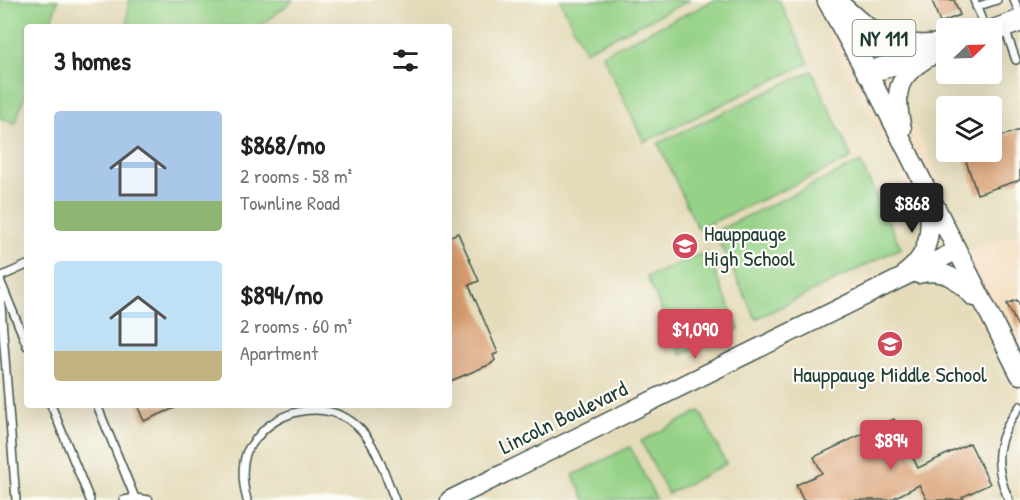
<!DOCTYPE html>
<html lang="en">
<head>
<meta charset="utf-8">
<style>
	body { margin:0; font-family:"Patrick Hand",sans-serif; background:#f2f2f2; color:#222; height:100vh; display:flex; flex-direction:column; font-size:22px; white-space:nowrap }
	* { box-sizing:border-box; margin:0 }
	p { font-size:20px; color:#767676 }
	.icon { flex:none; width:33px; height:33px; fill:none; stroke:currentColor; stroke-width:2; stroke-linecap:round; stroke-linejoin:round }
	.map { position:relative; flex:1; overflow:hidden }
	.sheet { position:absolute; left:24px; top:24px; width:428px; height:384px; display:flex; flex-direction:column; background:#fff; border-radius:6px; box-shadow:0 6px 24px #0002 }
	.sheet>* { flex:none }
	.needle { width:39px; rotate:67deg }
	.controls { position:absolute; left:936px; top:18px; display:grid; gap:12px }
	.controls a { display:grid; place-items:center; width:66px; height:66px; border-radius:6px; background:#fff; box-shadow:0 6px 24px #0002; font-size:30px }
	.price { position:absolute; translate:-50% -51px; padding:0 14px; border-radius:6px; background:#d1495b; color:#fff; font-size:20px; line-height:39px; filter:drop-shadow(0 2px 3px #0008) }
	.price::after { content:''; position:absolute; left:50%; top:36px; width:18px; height:14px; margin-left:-9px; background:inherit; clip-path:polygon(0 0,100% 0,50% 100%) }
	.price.on { background:#222; color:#fff }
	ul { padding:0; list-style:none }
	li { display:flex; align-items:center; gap:18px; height:150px; padding:0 30px }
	li span { display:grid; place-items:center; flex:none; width:168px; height:120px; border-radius:6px; color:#555 }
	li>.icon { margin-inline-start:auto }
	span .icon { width:72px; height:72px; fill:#fffc; stroke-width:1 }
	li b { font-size:26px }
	h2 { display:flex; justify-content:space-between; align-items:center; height:72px; padding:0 30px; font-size:26px }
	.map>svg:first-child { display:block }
</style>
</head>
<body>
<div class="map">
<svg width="1020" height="500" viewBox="0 0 1020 500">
	<rect width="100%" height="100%" fill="#fdfcf7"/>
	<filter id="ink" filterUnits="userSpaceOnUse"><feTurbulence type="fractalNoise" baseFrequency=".0167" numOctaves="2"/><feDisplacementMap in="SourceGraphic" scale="12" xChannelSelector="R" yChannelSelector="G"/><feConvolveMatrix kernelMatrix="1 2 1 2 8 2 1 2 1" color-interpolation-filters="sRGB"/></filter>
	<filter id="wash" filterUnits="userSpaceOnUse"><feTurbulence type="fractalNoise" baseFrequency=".008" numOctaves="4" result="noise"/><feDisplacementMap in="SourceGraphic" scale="24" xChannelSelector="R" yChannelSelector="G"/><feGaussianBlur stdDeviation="1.35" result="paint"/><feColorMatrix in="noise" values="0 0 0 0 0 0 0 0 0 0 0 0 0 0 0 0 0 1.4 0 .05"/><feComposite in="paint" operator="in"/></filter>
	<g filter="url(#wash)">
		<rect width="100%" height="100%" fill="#f4dfc2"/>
		<g fill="#e4dbba" fill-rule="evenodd">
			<path d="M0,0H811L923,220L924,241L909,259L433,500H0ZM27,27H448V405H27Z"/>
			<path d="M847,0H1020V233L968,250L928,151ZM946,28H992V74H946ZM946,106H992V152H946Z"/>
			<path d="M932,276L960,292L1020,396V500H471Z"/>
		</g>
		<g fill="#95d287" stroke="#5a885e" stroke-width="1.5">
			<path d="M0,0H58L49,27H27V89L15,124L0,118Z"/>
			<path d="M129,0H293L267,21L255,27H127Z"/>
			<path d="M560,0H690L585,51Z"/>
			<path d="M715,0H779L809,63L644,142L602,54Z"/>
			<path d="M812,71L852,158L698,229L658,143Z"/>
			<path d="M860,162L901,248L756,319L714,232Z"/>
			<path d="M706,252L739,329L681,355L647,277Z"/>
			<path d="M700,411L726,464L668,494L641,441Z"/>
			<path d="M630,447L656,499L585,500L573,475Z"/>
		</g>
		<g id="blocks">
			<g fill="#d99d70">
				<path d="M932,0H954L960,15L940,23Z"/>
				<path d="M1020,130V180L977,194L963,152H992V139Z"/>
				<path d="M458,233L479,281L469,285L498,353L493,355L495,360L491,364L448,382V237Z"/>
				<path d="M1017,300L1020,307V331L1007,304Z"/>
				<path d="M137,405H182L144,421Z"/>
				<path d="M894,419L918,468L970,443L990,484L962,497L964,500H927L919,485L890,500H803L796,485L822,473L814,457Z"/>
			</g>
		</g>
	</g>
	<g filter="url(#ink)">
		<use href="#blocks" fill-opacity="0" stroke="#3f5549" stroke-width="1.5"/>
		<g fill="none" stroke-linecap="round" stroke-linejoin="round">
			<defs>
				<g id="lane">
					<path d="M974,0L985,28"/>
					<path d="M1014,0L1020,14"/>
					<path d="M976,7L997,0"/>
					<path d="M1005,29L1016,60"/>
					<path d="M0,277L27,265"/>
					<path d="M0,280L27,346"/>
					<path d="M0,293L16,500"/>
					<path d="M51,405L90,500"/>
					<path d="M97,405L135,498"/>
					<path d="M124,500L135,498L149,500"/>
					<path d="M247,500C243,485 241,469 246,454C247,449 252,444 256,439C278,408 328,399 357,426C377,444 385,476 395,500"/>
					<path d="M1009,500C992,463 996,438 1020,406"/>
				</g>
				<g id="secondary">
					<path d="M868,73L1020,375"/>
					<path d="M902,129C894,92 895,77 929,57"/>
					<path d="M907,272C930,254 932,229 928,202"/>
					<path d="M918,274C945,268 956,278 974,297"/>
					<path d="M450,500L956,251"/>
				</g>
				<g id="primary">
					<path d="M828,0L868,73L946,46"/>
					<path d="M835,1C869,32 888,50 937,45"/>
					<path d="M992,31L1020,21"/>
				</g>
			</defs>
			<use href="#lane" stroke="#3f5549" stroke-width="10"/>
			<use href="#secondary" stroke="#3f5549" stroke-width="21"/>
			<use href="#primary" stroke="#3f5549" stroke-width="24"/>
			<use href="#lane" stroke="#fff" stroke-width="7"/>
			<use href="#secondary" stroke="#fff" stroke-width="18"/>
			<use href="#primary" stroke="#fff" stroke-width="21"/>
		</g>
	</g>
	<defs>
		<symbol id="school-disc" viewBox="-11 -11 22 22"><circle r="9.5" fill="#d1495b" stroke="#fdfcf7"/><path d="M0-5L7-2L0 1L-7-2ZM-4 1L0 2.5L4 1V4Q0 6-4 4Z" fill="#fff"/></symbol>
	</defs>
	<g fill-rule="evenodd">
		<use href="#school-disc" x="670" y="231" width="30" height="30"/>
		<use href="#school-disc" x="875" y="329" width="30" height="30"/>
	</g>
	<g text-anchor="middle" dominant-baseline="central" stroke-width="4.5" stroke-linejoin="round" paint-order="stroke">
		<rect fill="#fdfcf7" stroke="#62766e" stroke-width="1.5" x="852.5" y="20" width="63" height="36" rx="4.5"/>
		<g font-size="21" font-weight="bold" fill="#1f3d34">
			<text x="884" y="38">NY 111</text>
		</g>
		<g font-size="22" fill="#1f3d34" stroke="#fdfcf7" text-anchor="start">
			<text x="704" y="233">Hauppauge<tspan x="704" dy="25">High School</tspan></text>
			<text x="890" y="374" text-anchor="middle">Hauppauge Middle School</text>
		</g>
		<g font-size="22" fill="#1f3d34" stroke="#fdfcf7">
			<text transform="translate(563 417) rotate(-26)">Lincoln Boulevard</text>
		</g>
	</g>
</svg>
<div class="controls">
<a><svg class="needle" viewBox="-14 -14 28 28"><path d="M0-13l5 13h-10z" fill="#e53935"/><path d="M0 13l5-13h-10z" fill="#767676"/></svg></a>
<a><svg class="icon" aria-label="layers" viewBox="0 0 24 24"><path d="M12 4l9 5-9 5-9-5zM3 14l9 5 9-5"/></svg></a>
</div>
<b class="price on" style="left:912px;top:234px">$868</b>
<b class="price" style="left:695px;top:360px">$1,090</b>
<b class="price" style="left:891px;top:471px">$894</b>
<section class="sheet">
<h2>3 homes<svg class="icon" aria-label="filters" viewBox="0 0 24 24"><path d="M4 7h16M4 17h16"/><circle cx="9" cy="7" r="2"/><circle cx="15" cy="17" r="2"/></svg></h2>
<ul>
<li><span style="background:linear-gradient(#a9c7e8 75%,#8fb573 0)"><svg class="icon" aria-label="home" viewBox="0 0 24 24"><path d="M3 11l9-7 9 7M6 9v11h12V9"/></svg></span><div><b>$868/mo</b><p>2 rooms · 58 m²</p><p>Townline Road</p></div></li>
<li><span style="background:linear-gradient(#bfe0f5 75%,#c2b280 0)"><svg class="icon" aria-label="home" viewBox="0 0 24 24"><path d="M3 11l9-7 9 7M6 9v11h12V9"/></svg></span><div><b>$894/mo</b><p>2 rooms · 60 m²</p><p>Apartment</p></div></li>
</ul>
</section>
</div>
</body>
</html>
